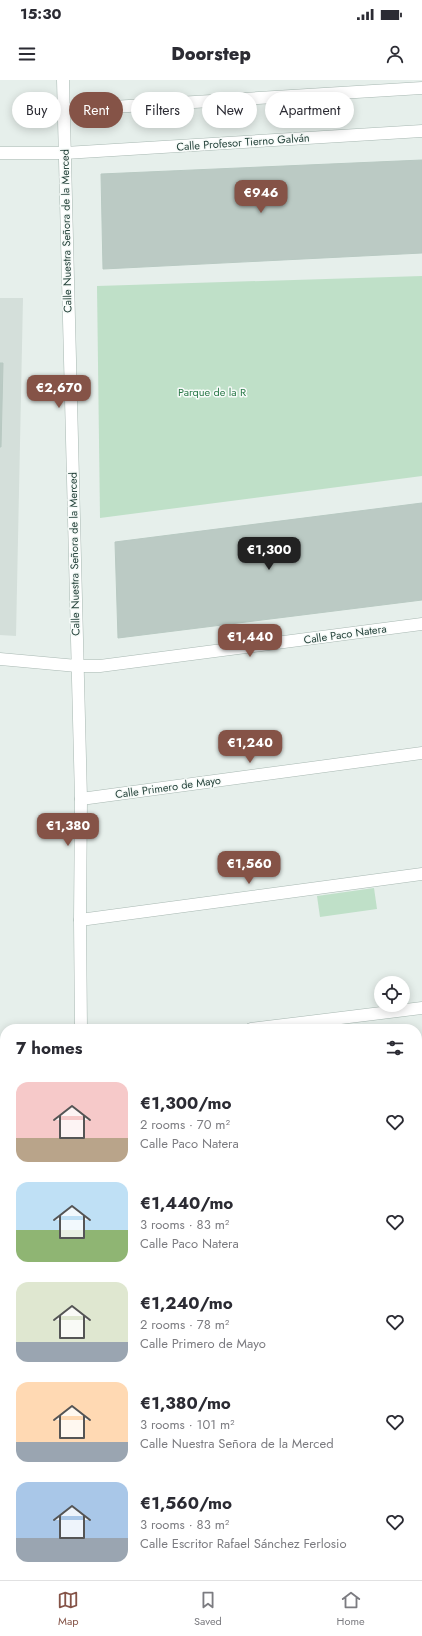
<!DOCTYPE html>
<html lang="en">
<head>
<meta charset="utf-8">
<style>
	body { margin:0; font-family:Jost,sans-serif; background:#f7f7f7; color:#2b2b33; height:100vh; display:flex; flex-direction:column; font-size:15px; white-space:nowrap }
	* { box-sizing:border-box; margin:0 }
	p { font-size:13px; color:#7c7c81 }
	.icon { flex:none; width:22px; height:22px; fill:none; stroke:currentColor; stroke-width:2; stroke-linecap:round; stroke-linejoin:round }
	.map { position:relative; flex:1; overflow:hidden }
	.side { position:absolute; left:0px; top:944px; width:422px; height:556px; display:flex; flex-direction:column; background:#fff; border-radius:16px 16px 0 0; box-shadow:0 2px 10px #0003 }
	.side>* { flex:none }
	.hud { position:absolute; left:12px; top:12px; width:398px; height:36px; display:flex; gap:8px }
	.tools { position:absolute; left:374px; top:896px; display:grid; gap:8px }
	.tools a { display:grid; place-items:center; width:36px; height:36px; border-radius:50%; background:#fff; box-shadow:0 2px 10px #0003; font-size:20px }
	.price { position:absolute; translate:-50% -34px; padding:0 9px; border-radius:8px; background:#855347; color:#fff; font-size:13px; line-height:26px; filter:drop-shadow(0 1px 2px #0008) }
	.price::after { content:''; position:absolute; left:50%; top:24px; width:12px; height:9px; margin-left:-6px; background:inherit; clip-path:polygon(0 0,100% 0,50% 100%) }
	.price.current { background:#222; color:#fff }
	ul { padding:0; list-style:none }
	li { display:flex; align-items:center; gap:12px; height:100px; padding:0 16px }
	li span { display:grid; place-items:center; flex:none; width:112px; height:80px; border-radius:12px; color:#555 }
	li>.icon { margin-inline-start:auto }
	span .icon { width:48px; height:48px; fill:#fffc; stroke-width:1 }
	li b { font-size:17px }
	h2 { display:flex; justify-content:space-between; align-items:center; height:48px; padding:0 16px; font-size:17px }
	.chip { padding:0 14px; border-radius:18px; background:#fff; box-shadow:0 2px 10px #0003; font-size:14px; line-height:36px }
	.chip.current { background:#855347; color:#fff }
	.status { display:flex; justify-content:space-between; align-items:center; height:28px; padding:0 20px; background:#fff; direction:ltr }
	.status svg { height:11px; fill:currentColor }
	header { display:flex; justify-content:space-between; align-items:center; height:52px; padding:0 16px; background:#fff; font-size:18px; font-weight:800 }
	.dock { display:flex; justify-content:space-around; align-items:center; height:56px; border-top:1px solid #e1e1e2; background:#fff; font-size:11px; color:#7c7c81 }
	.dock a { display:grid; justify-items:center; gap:2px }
	.dock .current { color:#855347 }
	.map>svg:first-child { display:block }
</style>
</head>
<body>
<div class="status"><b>15:30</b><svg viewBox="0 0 49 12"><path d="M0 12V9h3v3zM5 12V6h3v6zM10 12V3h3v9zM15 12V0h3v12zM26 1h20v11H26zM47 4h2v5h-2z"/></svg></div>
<header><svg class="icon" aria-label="menu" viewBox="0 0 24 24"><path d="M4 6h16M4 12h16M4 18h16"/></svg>Doorstep<svg class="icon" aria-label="person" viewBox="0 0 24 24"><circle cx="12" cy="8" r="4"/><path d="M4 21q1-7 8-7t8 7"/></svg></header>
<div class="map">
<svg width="422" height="1500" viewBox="0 0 422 1500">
	<rect width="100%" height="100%" fill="#e6efeb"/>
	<path fill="#d4dfda" d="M0,218H23L16,556L0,555Z"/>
	<g fill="#bfe0c8">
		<path d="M422,196V396L100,438L97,206Z"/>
		<path d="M374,808L377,829L320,837L317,816Z"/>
		<path d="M5,1284V1495H241L239,1500H0V1286Z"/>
	</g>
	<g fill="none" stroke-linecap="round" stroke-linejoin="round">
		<path stroke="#8ec9d4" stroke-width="7" d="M0,1263L5,1261"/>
	</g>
	<g fill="#bbcac4" stroke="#b8c9c2">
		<path d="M422,80V173L103,189L101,94Z"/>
		<path d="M0,283H3L1,367H0Z"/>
		<path d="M422,423V520L118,558L115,462Z"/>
	</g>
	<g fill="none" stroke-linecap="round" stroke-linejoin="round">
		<defs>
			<g id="minor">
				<path d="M63,0L81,719L80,840L81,949"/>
				<path d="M63,30L422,8"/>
				<path d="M0,73H65L422,51"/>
				<path d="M0,579L77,586H100L422,544"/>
				<path d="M81,719L422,673"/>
				<path d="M80,840L422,794"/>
				<path d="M251,949L422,928"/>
				<path d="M0,984L5,987"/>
				<path d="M417,1044H422"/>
				<path d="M417,1098L422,1082"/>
				<path d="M417,1106L422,1117"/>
			</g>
		</defs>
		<use href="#minor" stroke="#a8b8b2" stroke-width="13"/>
		<use href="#minor" stroke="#fff" stroke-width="12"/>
		<g stroke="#5f7d75" stroke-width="3" stroke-dasharray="8 4" stroke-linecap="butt">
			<path d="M417,1299L422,1288"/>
			<path d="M417,1332L422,1322"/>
			<path d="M417,1379L422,1369"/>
			<path d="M319,1500L322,1495"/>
			<path d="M335,1500L337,1495"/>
			<path d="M357,1500L360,1495"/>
		</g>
	</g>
	<g text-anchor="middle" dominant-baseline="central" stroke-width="3" stroke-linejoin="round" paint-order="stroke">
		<g font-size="11" fill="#24423a" stroke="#f7fbf9">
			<text transform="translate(243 62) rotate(-4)">Calle Profesor Tierno Galván</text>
			<text transform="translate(66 151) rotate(-91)">Calle Nuestra Señora de la Merced</text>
			<text transform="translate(74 474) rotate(-91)">Calle Nuestra Señora de la Merced</text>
			<text transform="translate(345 554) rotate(-8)">Calle Paco Natera</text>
			<text transform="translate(168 707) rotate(-8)">Calle Primero de Mayo</text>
		</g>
		<g font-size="11" fill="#2d7a4b" stroke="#f7fbf9">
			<text x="212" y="312">Parque de la R</text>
		</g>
	</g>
</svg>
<div class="tools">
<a><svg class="icon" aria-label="locate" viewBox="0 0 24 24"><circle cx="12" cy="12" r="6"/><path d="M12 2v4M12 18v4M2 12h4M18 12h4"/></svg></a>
</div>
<b class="price" style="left:261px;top:134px">€946</b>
<b class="price" style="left:59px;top:329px">€2,670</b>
<b class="price current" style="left:269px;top:491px">€1,300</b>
<b class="price" style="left:250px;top:578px">€1,440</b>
<b class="price" style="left:250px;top:684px">€1,240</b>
<b class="price" style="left:68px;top:767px">€1,380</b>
<b class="price" style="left:249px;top:805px">€1,560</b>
<div class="hud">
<a class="chip">Buy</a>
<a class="chip current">Rent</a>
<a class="chip">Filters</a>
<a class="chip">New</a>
<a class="chip">Apartment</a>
</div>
<section class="side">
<h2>7 homes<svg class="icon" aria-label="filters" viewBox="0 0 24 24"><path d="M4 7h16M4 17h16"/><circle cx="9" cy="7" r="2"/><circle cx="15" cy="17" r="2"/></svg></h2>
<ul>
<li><span style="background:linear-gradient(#f6c9c9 70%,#b9a48a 0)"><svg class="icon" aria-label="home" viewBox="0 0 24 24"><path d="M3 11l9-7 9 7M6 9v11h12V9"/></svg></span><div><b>€1,300/mo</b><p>2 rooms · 70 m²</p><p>Calle Paco Natera</p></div><svg class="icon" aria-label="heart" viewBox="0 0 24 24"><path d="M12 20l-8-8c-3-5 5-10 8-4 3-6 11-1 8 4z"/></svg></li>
<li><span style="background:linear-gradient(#bfe0f5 60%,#8fb573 0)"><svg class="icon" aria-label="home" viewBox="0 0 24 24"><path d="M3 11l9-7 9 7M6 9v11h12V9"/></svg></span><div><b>€1,440/mo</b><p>3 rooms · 83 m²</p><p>Calle Paco Natera</p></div><svg class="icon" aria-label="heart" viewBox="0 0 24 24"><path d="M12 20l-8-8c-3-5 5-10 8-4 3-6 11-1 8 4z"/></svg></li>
<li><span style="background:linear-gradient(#dfe7d0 75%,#9aa5b1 0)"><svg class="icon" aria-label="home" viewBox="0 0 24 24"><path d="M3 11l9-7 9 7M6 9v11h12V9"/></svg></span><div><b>€1,240/mo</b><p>2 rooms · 78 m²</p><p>Calle Primero de Mayo</p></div><svg class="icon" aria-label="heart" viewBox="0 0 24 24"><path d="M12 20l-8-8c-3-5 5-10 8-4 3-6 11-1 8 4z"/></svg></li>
<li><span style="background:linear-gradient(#ffd9b3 75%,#9aa5b1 0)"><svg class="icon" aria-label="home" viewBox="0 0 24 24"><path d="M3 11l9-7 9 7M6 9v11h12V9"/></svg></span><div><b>€1,380/mo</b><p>3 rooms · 101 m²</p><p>Calle Nuestra Señora de la Merced</p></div><svg class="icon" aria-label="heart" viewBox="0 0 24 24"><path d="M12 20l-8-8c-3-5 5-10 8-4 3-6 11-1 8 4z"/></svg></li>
<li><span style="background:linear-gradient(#a9c7e8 70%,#9aa5b1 0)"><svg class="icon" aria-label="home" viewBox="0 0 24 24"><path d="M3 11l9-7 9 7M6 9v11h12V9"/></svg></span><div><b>€1,560/mo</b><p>3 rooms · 83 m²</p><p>Calle Escritor Rafael Sánchez Ferlosio</p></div><svg class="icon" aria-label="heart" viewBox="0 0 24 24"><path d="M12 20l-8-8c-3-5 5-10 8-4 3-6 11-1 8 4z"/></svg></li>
</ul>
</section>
</div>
<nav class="dock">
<a class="current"><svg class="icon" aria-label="map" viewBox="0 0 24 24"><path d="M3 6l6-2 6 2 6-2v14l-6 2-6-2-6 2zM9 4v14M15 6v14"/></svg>Map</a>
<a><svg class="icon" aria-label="saved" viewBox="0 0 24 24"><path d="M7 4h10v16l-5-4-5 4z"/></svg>Saved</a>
<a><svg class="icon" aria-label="home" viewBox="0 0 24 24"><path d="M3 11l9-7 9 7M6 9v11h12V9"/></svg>Home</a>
</nav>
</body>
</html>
